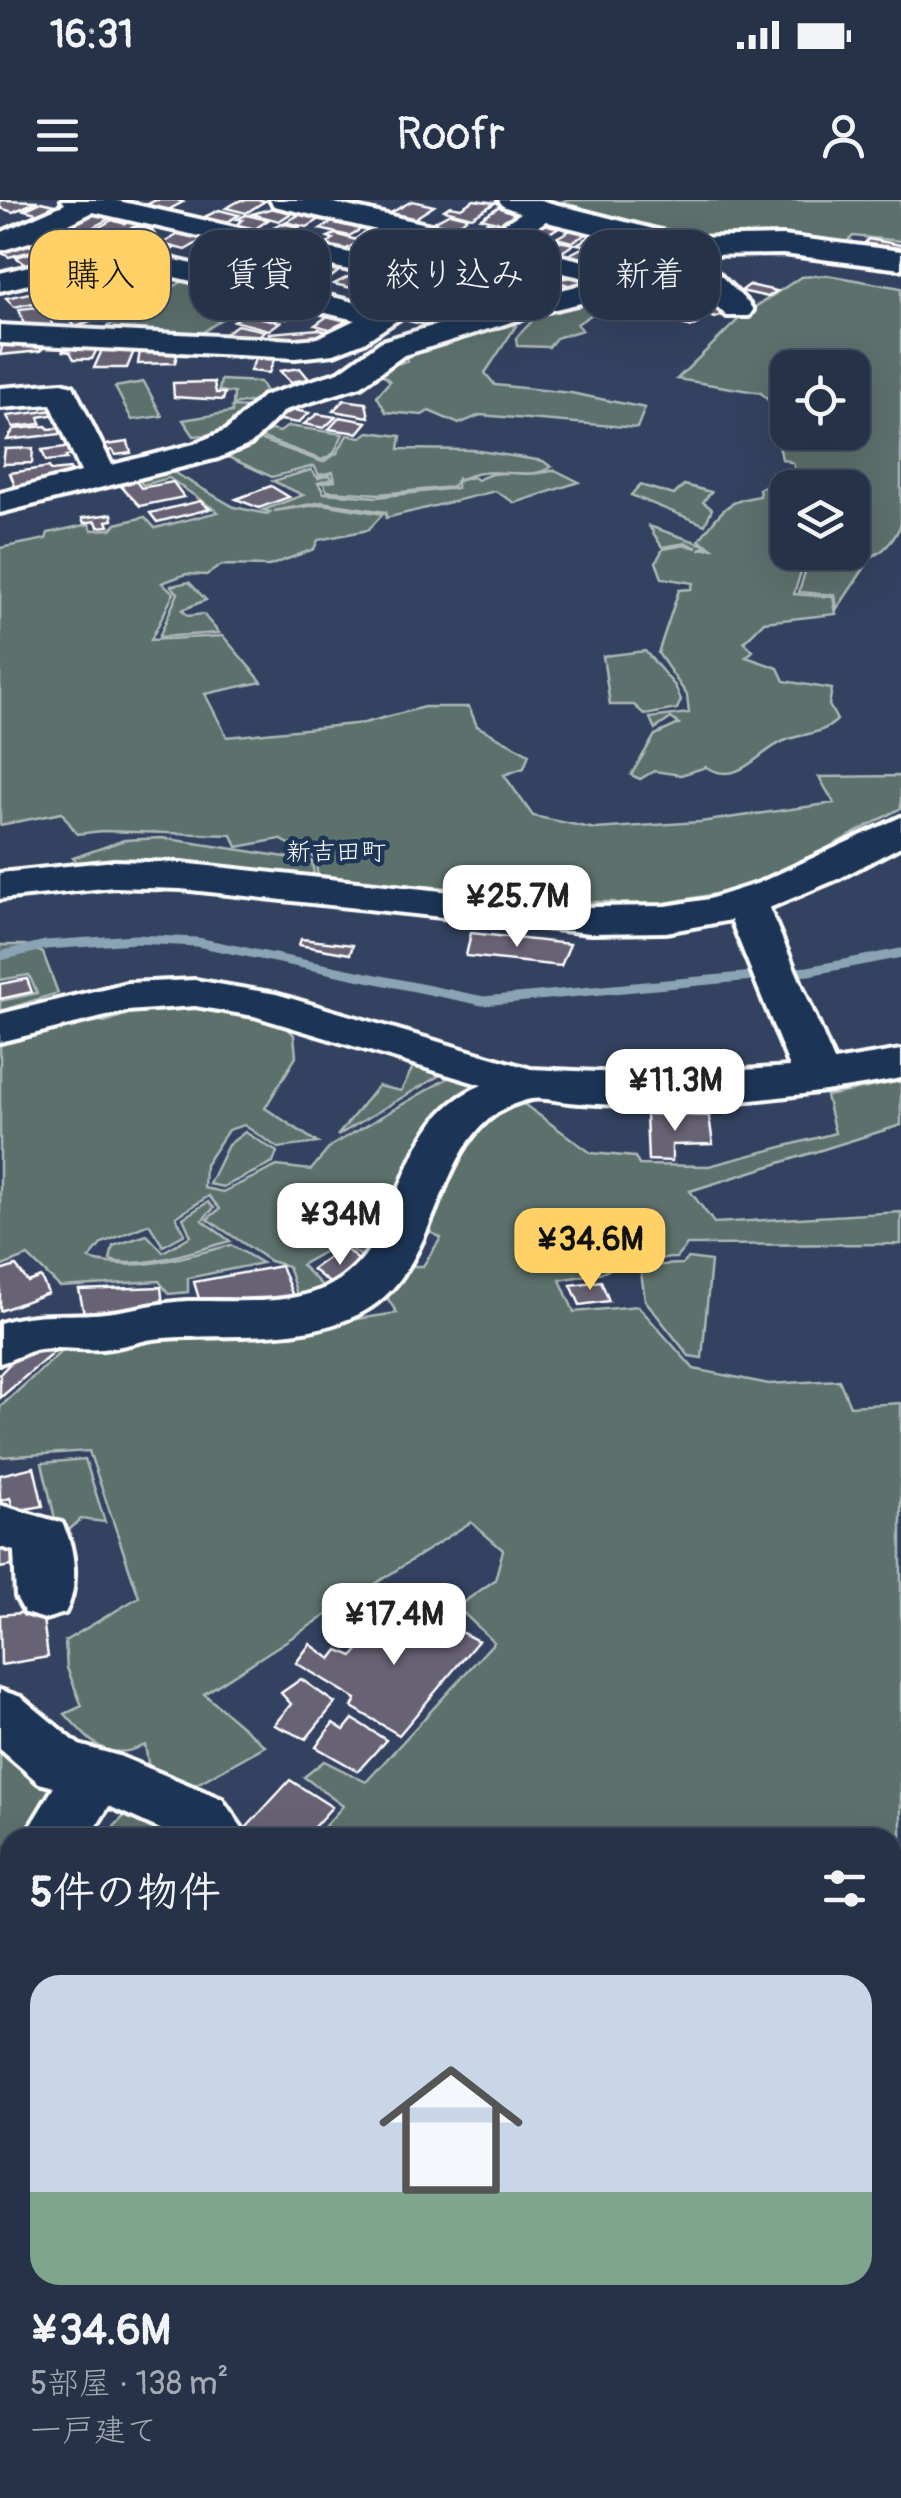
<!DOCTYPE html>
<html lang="ja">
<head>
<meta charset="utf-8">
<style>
	body { margin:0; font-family:Pangolin,"Klee One",sans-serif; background:#323e52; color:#f1f3f6; height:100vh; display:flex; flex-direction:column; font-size:38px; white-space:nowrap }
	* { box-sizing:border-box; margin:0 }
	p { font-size:32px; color:#a4aab4 }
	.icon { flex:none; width:55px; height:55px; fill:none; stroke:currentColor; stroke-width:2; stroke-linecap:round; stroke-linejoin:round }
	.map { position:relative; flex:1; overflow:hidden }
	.side { position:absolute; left:0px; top:1628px; width:902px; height:672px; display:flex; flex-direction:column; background:#263248; border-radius:30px 30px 0 0; box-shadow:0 10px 40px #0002,0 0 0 2px #424d60 }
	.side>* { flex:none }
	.top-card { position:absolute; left:30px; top:30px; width:842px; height:90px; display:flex; gap:20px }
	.buttons { position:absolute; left:770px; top:150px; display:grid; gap:20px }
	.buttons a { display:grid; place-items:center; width:100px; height:100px; border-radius:20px; background:#263248; box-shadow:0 10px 40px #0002,0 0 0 2px #424d60; font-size:50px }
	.price { position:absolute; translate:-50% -85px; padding:0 22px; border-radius:20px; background:#fff; color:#222; font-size:32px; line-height:65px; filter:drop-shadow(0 2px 5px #0008) }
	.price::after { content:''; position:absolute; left:50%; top:60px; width:30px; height:22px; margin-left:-15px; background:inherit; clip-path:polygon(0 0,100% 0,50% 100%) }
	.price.active { background:#ffd166; color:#111 }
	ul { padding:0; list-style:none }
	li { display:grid; align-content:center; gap:20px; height:530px; padding:0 30px }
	li span { display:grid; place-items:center; height:310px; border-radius:30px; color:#555 }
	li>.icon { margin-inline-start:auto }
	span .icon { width:180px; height:180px; fill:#fffc; stroke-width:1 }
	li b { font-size:42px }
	h2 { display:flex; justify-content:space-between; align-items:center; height:120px; padding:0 30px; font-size:42px }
	.chip { padding:0 35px; border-radius:30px; background:#263248; box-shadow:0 10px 40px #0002,0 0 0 2px #424d60; font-size:35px; line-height:90px }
	.chip.active { background:#ffd166; color:#111 }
	.status { display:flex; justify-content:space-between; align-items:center; height:70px; padding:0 50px; background:#263248; direction:ltr }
	.status svg { height:28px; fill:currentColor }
	header { display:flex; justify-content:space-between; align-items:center; height:130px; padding:0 30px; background:#263248; font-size:45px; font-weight:600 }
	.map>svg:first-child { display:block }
</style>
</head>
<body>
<div class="status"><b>16:31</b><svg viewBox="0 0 49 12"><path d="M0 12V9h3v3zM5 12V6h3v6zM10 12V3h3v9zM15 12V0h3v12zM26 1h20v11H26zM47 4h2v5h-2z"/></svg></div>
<header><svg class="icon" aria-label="menu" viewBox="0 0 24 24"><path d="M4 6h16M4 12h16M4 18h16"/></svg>Roofr<svg class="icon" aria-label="person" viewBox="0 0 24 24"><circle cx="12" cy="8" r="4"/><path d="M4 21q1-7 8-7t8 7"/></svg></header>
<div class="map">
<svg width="901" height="2298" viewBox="0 0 901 2298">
	<rect width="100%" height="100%" fill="#334260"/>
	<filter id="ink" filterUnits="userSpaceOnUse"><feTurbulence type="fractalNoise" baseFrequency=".01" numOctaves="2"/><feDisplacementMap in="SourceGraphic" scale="20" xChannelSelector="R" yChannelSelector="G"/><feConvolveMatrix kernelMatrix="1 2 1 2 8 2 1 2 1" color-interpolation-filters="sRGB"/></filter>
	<g filter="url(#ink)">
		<g fill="#5b706c" stroke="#adb8b6" stroke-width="2.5">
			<path d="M567,0H901V41L853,36L841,48L741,43C723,28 701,38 681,38C644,38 594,14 561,2Z"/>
			<path d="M827,75L901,88V324C881,371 849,359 805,359L794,394L833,397L836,414L764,422L744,442L753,451L746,457L778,468L784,481L832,489L829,505L837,520C822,535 803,533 784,541C757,552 739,587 706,567L681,575L654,571L640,579L631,575L655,535L679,524L671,518L655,529L650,518L689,513L687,495L658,453L679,390L691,389L693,383L662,378L656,362L663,349L686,345L697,348L686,343L662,347L649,326L708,346L699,349L712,348L699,340C722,312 723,301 760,296L759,289L771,283L786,284L774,281L792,271L795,286L790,284L795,287L788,288V352H852V288L799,287L793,263L782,259L779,245L793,240L792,233L852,232V168H788L787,220L761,193L677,179L743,115L801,77Z"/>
			<path d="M188,78L264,96L250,112L234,111L190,141L93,135Z"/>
			<path d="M573,99L603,107L577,124L582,130L556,138L549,147L517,146L516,138L536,117L533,113Z"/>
			<path d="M497,120L516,126L485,173L495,185L571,193L645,208L637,228L480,215L459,224L429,211L422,215L386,212L377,196L390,181L382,174L385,167L407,161L406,156L426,150L432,141Z"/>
			<path d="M221,180L260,182L267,193L315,184C278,206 239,235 194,236L183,220L232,212V207L253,208L249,202L233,205L234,193L219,191Z"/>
			<path d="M144,182L162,216L132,220L115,187Z"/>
			<path d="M288,226L343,234L334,253L322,260L255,235L265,229L280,232Z"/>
			<path d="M369,232L401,236L399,249L473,250L543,261L551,267C525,284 491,261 458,281L472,277L478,280C500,266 529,279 555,270L579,282L515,303L495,291L386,318V312L322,302L274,311L323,304L383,314L368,330L318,340L314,349L269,366L222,365L206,375L186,374L162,383L174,393L151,440L223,436L262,482L205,494L227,537L364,523L424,507H469L477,526L529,554L524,568L504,575L533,616L595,629L700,622L834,603L819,577L901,576V608L773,677L738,690L631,709L614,702H573L554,683L515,681L503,692L318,678L315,658L280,639L237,647L232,635L102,631L77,634L62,613L0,625V348L46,339L48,333L89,324L92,330L111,329L116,324L145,317L155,328L218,312L169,278L143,285L137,278L168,269L234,307L267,314L270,312L263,310L303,295L273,281L311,270L318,278L330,275L332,279L318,283L324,293L377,297L457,288V280L452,287L380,294L327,291L323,283L335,281L333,272L319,275L314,266L272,277L219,253L256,238L323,262L337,253L347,235L361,237Z"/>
			<path d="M640,285L674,295L684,285L711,292L703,302L712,309L705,325L631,295Z"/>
			<path d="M869,361L837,409L835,395L799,392L808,362Z"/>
			<path d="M189,382L206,400L182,410L188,416L203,414L219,433L159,437L178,393L171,386Z"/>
			<path d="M645,451L675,486L681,500L677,509L645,515L634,505H610L603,456Z"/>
			<path d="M162,638L312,661L314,675L155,660L77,662L73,658L124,640Z"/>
			<path d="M0,745H25L43,753L58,793L0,811V801L37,793L29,775L0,780Z"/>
			<path d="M154,805L215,808L279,819L294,835L296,857L265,908L318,943L278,948L244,925L228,930L205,965L204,988L223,992L277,966L311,970L331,946L453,875L489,881L371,1062L340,1043L301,1065L331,1094L298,1098L288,1066L270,1061L207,1019L220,1009L209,996L176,1017L185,1034L163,1046L149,1024L102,1043L89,1059C139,1073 182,1057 231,1045L262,1063L188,1078V1092L169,1094L159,1081L60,1087L28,1056L0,1067V837L77,817L105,822Z"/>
			<path d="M415,863L447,871L337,936L378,886L401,891Z"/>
			<path d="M901,881V925L690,991L714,1023L901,1012V1044L687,1045L676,1058L630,1059L604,1072L560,1080L574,1112L638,1106L694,1169L769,1184L839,1180L850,1206L901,1203V2298H801L791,2290H892V1638L315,1637L343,1606L304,1577L324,1561L366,1582L494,1442L457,1407L495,1380L503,1350L471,1322L204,1494L265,1546L177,1595L151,1581L145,1545C107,1564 90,1541 65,1514L82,1506L67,1468L65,1441L139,1397L89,1251L0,1257V1207L76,1138L306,1113L344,1121L397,1113L379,1085L396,1066H423L441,1038L421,1027L435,960L514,897L591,953L635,957L639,965L709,966L835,933L826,896Z"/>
			<path d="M245,932L277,952L273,963L223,987L209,984L228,945Z"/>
			<path d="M208,1002L214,1008L202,1020L230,1041C199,1049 139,1071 110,1060L113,1046L147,1035L163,1052L191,1036L183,1018Z"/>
			<path d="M688,1058L711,1061L702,1158L689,1156L645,1100L640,1066L682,1064Z"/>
			<path d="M85,1259L105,1322L81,1319L69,1330L57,1327L42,1263Z"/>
			<path d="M0,1541L71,1587L39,1637L10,1638V1683L0,1698Z"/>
			<path d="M130,1610L197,1637L108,1638L107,1634Z"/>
			<path d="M44,2290H171L174,2298H46Z"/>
		</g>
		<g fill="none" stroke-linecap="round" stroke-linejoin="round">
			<path stroke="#8ba4b5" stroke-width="9" d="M0,756L46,745L135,739L197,742L483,801L808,771L901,753"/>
		</g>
		<g fill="#676274" stroke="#fff" stroke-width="2.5">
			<path d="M156,0H177L183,2L166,11L144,6Z"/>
			<path d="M241,0H261L265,1L246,13L226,8Z"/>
			<path d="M474,0L495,3L472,17L444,10L450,6L461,8Z"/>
			<path d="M0,1L1,0L38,1L13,12L0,8Z"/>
			<path d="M412,1L434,6L409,22L385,16Z"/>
			<path d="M41,2L64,7L48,16L24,10Z"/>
			<path d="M503,4L525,14L509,25L481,18Z"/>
			<path d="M273,8L293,12L279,21L252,14Z"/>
			<path d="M219,10L239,15L223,24L198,20Z"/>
			<path d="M96,12L116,15L86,31L62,25Z"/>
			<path d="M316,13L327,15L307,27L285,22L301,14Z"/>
			<path d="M450,13L468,17L452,29L430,24Z"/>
			<path d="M246,15L268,20L255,29L236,25L242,20L237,19Z"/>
			<path d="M112,20L125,24L131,20L142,23L124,32L96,29Z"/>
			<path d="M544,20L565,23L545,36L526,32Z"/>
			<path d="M334,21L363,28L349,36L320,29Z"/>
			<path d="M487,22L504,27L484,39L463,36Z"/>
			<path d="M281,23L299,27L279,39L264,32Z"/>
			<path d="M580,25L596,29L572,42L556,38Z"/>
			<path d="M56,29L78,34L54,45L35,39Z"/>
			<path d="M369,29L390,34L377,42L357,38Z"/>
			<path d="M182,32L206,38L185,50L162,44Z"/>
			<path d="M598,32L615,36L598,48L577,44Z"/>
			<path d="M335,34L360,41L343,51L325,46L333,39L328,37Z"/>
			<path d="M868,39L901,45V55L860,49Z"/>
			<path d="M553,40L574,44L556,56L534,51Z"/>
			<path d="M70,41L91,48L74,57L50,49Z"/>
			<path d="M613,41L639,46L635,50L644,52L648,60L602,49Z"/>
			<path d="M25,42L36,50L9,57L0,52Z"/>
			<path d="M227,42L229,53L220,58L204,54L201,44Z"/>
			<path d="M369,42L385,46L370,57L351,53Z"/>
			<path d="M438,43L467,50L455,58L424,52Z"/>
			<path d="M149,44L173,49L159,58L140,53Z"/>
			<path d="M671,46L674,58L655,63L645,49Z"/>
			<path d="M584,47L603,51L582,65L567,61L574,57L568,55Z"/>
			<path d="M252,49L271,53L252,65L234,61Z"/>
			<path d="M399,49L419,54L400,65L383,60Z"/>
			<path d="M39,51L55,63L31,69L16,57Z"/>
			<path d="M606,54L628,60L614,69L587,66Z"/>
			<path d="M282,56L302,61L284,72L264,67Z"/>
			<path d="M506,58L521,62L508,71L485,65Z"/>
			<path d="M535,61L542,64L538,68L556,72L543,81L516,75Z"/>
			<path d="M649,62L652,73L624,75L621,68L629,67L627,63Z"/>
			<path d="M110,64L125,65L133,69L103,81L90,76L96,73L90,70Z"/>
			<path d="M308,66L339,71L325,82L294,75Z"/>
			<path d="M479,68L499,72L480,86L455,81L461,72L470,75Z"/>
			<path d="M158,71L171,74L160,82L164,84L151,92L125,85L144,73Z"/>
			<path d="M356,73L371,76L351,88L334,84Z"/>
			<path d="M503,74L527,79L510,91L496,89L503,84L492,82Z"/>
			<path d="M589,74L601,83L576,88L554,80Z"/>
			<path d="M90,79L103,85L69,97L55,88Z"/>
			<path d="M306,79L327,84L311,95L289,91Z"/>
			<path d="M687,80L703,87L677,98L654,89Z"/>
			<path d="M749,85L777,91L768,97L741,91Z"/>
			<path d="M122,88L141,93L115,108L95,101Z"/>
			<path d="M48,89L58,98L14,107L6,98Z"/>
			<path d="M436,92L459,98L442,108L418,101Z"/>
			<path d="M367,93L393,100L381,108L355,102Z"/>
			<path d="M708,95L729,113L715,118L684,105Z"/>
			<path d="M466,97L490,102L473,114L449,108Z"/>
			<path d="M625,98L656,106L639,113L612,105Z"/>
			<path d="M277,99L297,104L295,107L302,109L287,119L255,113Z"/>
			<path d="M82,100L89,107L62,114L53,106Z"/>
			<path d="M47,106L53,128H25L19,109Z"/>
			<path d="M410,108L435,115L442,113L458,118L442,129L396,118Z"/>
			<path d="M679,111L703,120L692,127L666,120Z"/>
			<path d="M90,113L98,119L76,127L66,118Z"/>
			<path d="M332,113L362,120L340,132L315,125Z"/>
			<path d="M244,114L280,122L269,130L234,121Z"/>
			<path d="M237,125L265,131L252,141L223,135Z"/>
			<path d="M319,129L325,131L328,139L275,144L269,133Z"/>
			<path d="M3,143L45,146L40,151L0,155Z"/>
			<path d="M67,144L99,145L92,159H74L70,152L63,151Z"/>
			<path d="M102,150L134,151L127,168H94Z"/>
			<path d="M140,150H178L175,163L138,164Z"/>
			<path d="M257,155L275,157L269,173L250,171Z"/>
			<path d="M300,168L309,179L290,182L280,171Z"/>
			<path d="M214,182L216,193H225L223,200L174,197L173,183Z"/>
			<path d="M344,200L366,203L369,217L333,211Z"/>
			<path d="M54,210L56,214L39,217L41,224L13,227L7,216Z"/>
			<path d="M294,210L309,213L298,223L274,219Z"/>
			<path d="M317,214L336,217L324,228L304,224Z"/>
			<path d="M340,217L367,222L358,233L329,229Z"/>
			<path d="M46,226L49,229L69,227L70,233L7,240L14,229Z"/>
			<path d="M128,242L131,253L116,255L112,250L102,252L98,246Z"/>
			<path d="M73,246L77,254L66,256L67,259L46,261L42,250Z"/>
			<path d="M33,248L32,263L3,264L5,249Z"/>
			<path d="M49,267L51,271L70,269L76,279L16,289L10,273Z"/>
			<path d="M135,280L141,288L173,282L184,297L140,306L118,283Z"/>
			<path d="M271,286L289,297L259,308L236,299Z"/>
			<path d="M200,301L210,309L157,322L150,313Z"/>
			<path d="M112,314L113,320L107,321L109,326L98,327L96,321L84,323L82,318Z"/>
			<path d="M471,733L570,744L561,766L466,756Z"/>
			<path d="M301,739L353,745L350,754L299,745Z"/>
			<path d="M27,779L32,792L0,799V784Z"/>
			<path d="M646,914L709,916L713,944L672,945V961L648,960Z"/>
			<path d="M343,1047L368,1068L337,1089L312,1069Z"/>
			<path d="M16,1066L28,1082L41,1077L48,1093L0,1111V1071Z"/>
			<path d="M281,1066L295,1101L204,1115L194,1082Z"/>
			<path d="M601,1081L609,1101L580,1105L571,1085Z"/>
			<path d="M161,1087L164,1115L86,1123L79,1090Z"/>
			<path d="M34,1138L66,1142L0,1198V1174Z"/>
			<path d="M34,1267L43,1306L14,1311L10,1298L0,1301V1275Z"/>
			<path d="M19,1346L21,1364L0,1368V1348Z"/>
			<path d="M418,1410L478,1441L399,1535L352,1507L356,1499L296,1463L310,1444L331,1459L338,1450L353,1456L382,1422L400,1431Z"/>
			<path d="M42,1411L48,1457L1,1465L0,1415Z"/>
			<path d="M301,1479L335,1503L306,1539L274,1525L291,1504L281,1493Z"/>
			<path d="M353,1519L386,1540L358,1571L316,1547L333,1523L344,1530Z"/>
			<path d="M290,1580L332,1607L304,1638H260L246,1628Z"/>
			<path d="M4,1742L10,1765V1918L0,1921V1743Z"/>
			<path d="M503,2290H547L550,2298H485Z"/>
			<path d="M603,2290H666L668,2298H606Z"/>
		</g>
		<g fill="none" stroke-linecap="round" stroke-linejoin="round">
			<defs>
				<g id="minor">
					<path d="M62,0H114L431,71L463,50L274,6L270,0H321L483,37L521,13L503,6L499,0H539L688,38L783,36L901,51V69L783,54L700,55L749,104L753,110L749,116H727L683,75L674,81L547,111L404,155L361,186L285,210L251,244L218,258L0,313V293L81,272L51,204L0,208V188L62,183L73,186L112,265L194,244L227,230L263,196L339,172L382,141L528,98L598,81L493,57L461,78L470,85L466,91H441L364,142L334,154L295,158L0,143V125L295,140L318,138L355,120L107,61L86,70L0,91V73L66,57L139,28L149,31L153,37L133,50L375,107L411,84L93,12L39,39L0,51V33L65,4ZM546,21L551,23L672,52L654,68L634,73L512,44Z"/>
					<path d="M901,617V646L840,678L769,708L834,861L901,850V878C822,893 741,904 660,905C630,905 599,905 569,902C557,901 543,897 531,899C433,919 449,1055 371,1107C313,1145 228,1133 163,1138C143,1139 124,1147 103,1149C81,1151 57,1145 35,1150C24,1153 12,1160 0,1163V1123C36,1111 69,1117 105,1113C133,1110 159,1102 188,1101C232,1100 291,1107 331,1085C411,1041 389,923 482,885L254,816L195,806L127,811L0,842V814L127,783L195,780L276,794L531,869L666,875L790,867L731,720L666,732L590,733L181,689L114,687L0,699V673L114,661L181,663L590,707L666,706L709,699L759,683Z"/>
					<path d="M0,1305L62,1323C76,1348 79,1388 65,1413L45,1419L25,1413L16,1397L14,1351L0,1347Z"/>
					<path d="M0,1490L21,1497L79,1545L119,1556L222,1599L249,1638H180L109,1606L89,1638H23L54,1587L39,1583L0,1549Z"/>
					<path d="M10,1675V1741L0,1745V1678Z"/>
					<path d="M0,2184L10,2189V2290H20L10,2294L0,2290Z"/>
					<path d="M728,2290H811L814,2298H731Z"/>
				</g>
			</defs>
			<use href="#minor" stroke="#fff" stroke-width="8"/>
			<use href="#minor" fill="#1d3557" fill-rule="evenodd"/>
		</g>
	</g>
	<g text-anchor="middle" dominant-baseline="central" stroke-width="9" stroke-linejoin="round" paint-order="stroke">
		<g font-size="25" fill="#fff" stroke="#1d3557">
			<text x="336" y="652">新吉田町</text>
		</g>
	</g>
</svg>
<div class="buttons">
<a><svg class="icon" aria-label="locate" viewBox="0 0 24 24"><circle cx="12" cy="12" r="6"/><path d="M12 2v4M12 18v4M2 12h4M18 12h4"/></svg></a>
<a><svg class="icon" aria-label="layers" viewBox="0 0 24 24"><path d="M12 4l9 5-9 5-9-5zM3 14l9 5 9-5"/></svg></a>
</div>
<b class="price" style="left:517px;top:750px">¥25.7M</b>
<b class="price" style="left:675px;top:934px">¥11.3M</b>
<b class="price" style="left:340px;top:1068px">¥34M</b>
<b class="price active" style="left:590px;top:1093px">¥34.6M</b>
<b class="price" style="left:394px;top:1468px">¥17.4M</b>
<div class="top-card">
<a class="chip active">購入</a>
<a class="chip">賃貸</a>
<a class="chip">絞り込み</a>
<a class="chip">新着</a>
</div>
<section class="side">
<h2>5件の物件<svg class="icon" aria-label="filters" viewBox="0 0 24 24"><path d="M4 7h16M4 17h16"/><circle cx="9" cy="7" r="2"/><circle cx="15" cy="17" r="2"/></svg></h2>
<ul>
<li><span style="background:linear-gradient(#c9d6e8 70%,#7fa58c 0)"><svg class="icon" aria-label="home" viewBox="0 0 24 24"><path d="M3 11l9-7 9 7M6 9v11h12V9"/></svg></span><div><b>¥34.6M</b><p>5部屋 · 138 m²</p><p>一戸建て</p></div></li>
</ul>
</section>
</div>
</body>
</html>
